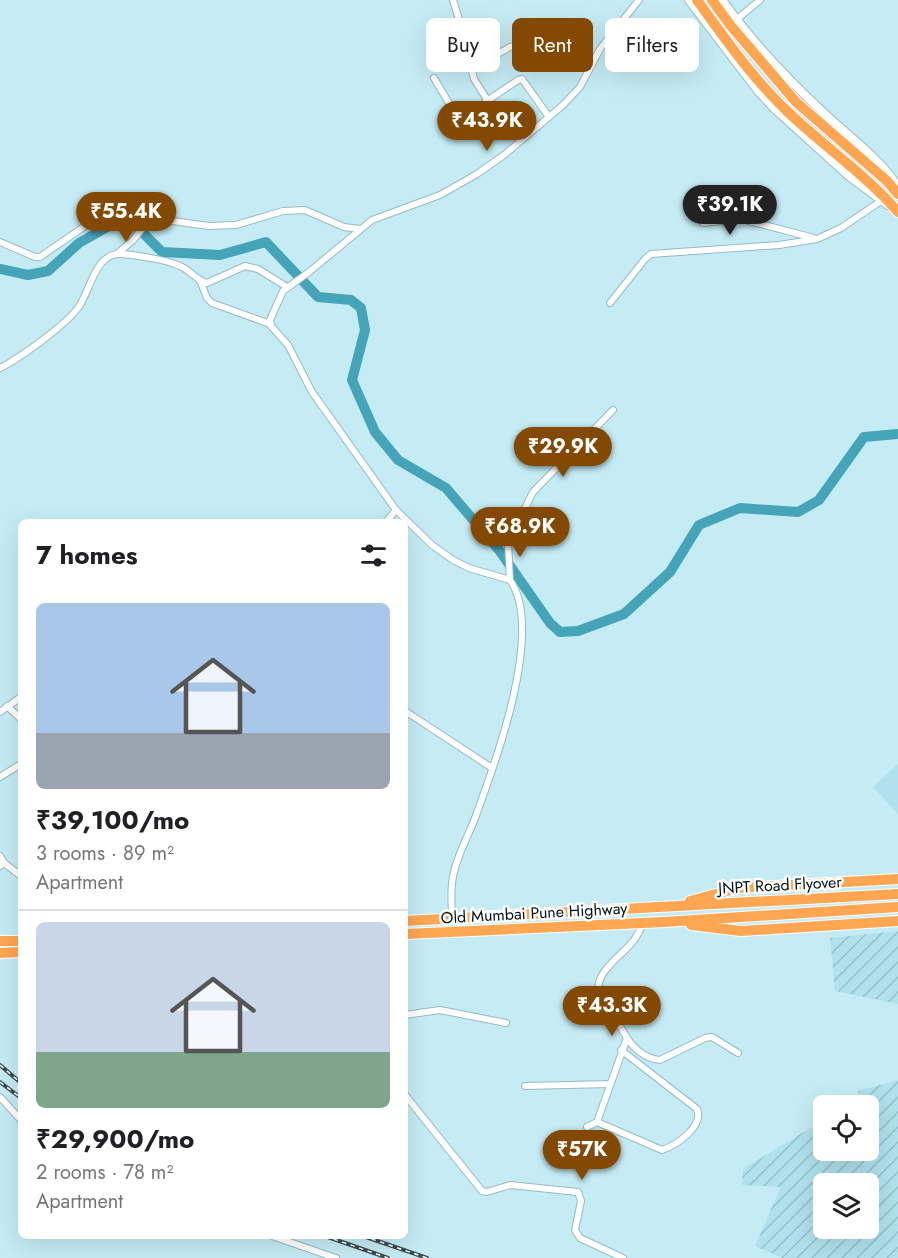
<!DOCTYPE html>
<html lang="en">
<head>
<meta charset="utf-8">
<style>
	body { margin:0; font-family:Jost,sans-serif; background:#f6f6f6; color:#202124; height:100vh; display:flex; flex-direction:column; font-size:22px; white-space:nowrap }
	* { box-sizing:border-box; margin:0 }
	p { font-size:20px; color:#757577 }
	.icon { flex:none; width:33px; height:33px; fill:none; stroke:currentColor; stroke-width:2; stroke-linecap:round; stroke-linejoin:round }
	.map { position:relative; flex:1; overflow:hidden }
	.sheet { position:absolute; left:18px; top:519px; width:390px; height:720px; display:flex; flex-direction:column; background:#fff; border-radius:9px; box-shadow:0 6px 24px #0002 }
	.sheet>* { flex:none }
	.banner { position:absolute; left:426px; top:18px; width:381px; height:54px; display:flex; gap:12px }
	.controls { position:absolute; left:813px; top:1095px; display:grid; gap:12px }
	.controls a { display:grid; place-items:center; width:66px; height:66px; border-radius:9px; background:#fff; box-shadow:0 6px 24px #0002; font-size:30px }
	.price { position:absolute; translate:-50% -51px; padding:0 14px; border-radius:21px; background:#844900; color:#fff; font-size:20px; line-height:39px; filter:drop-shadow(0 2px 3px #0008) }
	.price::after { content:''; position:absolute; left:50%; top:36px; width:18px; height:14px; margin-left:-9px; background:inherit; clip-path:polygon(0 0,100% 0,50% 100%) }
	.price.selected { background:#222; color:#fff }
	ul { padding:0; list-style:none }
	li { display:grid; align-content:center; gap:12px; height:318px; padding:0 18px }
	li+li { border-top:2px solid #e0e0e0 }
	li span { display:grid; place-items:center; height:186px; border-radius:9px; color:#555 }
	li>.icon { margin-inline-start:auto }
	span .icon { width:108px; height:108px; fill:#fffc; stroke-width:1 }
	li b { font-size:26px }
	h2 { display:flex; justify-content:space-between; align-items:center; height:72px; padding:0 18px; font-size:26px }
	.chip { padding:0 21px; border-radius:9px; background:#fff; box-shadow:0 6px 24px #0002; font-size:21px; line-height:54px }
	.chip.selected { background:#844900; color:#fff }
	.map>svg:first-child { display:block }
</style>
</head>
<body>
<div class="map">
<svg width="898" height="1258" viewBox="0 0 898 1258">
	<defs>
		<pattern id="industrial-furrows" width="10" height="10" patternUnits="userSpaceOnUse" patternTransform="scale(1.5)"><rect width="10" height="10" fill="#b0e1ed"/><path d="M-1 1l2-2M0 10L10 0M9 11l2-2" fill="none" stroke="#96c0ca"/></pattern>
	</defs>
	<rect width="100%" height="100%" fill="#c5ecf5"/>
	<path fill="#b0e1ed" d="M898,764V814L873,787Z"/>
	<g fill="url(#industrial-furrows)" fill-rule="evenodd">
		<path d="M898,931V1004L835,991L830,938Z"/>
		<path d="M898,1080V1258H782L755,1246L781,1187L742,1185L743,1169L812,1127L823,1141L824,1150L831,1151L834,1154L838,1151L868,1150V1106L861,1105L858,1091ZM824,1184H868V1228H824Z"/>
	</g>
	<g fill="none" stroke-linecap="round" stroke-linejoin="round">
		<path stroke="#46a4b8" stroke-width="10" d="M0,269L28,275L48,271L79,243L109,226L131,221L162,252L220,255L266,242L318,297L351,300L361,308L365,330L352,380L375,432L398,460L446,488L499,550L550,623L560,632L578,631L624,614L670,572L699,525L740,508L798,512L819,500L864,437L898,434"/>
		<defs>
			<g id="street">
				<path d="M453,0L466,42L474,79L488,101"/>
				<path d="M736,20L760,0"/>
				<path d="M472,65L487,60L510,47L542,37"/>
				<path d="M434,78L459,120L518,80L522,79L549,117"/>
				<path d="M703,223L741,219L814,238"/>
				<path d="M0,242L35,257H40L101,215L116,211H135L165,220L209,226L236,225L283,211L305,210L344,227L360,229"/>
				<path d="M117,254L133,240L152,217"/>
				<path d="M200,280L207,298L212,303L270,324"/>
				<path d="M610,303L645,259L651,254L779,245L817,239L841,228L881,201"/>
				<path d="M0,368C20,358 69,323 80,305C90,290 96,252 121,254C135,255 168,260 180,266C190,270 196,280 207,283L245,266L258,269L287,287"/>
				<path d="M386,522L396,510"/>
				<path d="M510,580L508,543L533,492L613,410"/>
				<path d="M7,706L21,719"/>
				<path d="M405,711L492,768"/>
				<path d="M0,712L21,697"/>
				<path d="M0,777L21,764"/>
				<path d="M0,856L4,863L0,866"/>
				<path d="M4,863L21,876"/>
				<path d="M452,919C452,905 450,891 453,877C456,857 468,837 475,818C495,764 545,630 510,580L469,568L453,560L432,545L396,510L312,392L288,345L271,326L270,320L283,291L309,272L372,220L440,195L477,174L504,155L562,106L580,87L600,49L639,0"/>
				<path d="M643,924C640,929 638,935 634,940C623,956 590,973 600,998C606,1010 617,1020 624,1033C631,1046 644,1059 660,1060L705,1038L712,1037L738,1053"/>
				<path d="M405,1015L440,1010L506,1023"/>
				<path d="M525,1086L610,1084"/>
				<path d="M405,1095L482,1191L487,1192L510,1185L578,1192L581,1201L575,1230L580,1238L623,1258"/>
				<path d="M0,1097L21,1120"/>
				<path d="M597,1122L662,1150C677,1145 704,1126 697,1109L621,1050"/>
				<path d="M587,1127L597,1122L627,1038"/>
				<path d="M272,1236L336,1258"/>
			</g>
			<g id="secondary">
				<path d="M689,0L759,92L775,109L849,176L888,205"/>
				<path d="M722,0C752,42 789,81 827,116C848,136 885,163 898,188"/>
			</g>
			<g id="highway">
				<path d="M697,0C725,39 754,80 789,113C825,147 866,175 898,212"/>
				<path d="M712,0L731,26L796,102L887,181L898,194"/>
				<path d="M690,901L738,888L898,879"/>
				<path d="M405,921L898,894"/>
				<path d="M691,925L741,931L898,921"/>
				<path d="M405,934L664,922L898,907"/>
				<path d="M0,941H21"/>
				<path d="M0,953L21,952"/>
			</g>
		</defs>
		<use href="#street" stroke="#95bbc4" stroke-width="8"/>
		<use href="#secondary" stroke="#95bbc4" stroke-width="10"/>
		<use href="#highway" stroke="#fff" stroke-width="12"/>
		<use href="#street" stroke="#fff" stroke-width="6"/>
		<use href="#secondary" stroke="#fff" stroke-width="8"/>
		<use href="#highway" stroke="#fea652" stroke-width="10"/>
		<defs>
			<g id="rail">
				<path d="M0,1065L21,1083"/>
				<path d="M0,1082L21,1098"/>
				<path d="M325,1236L388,1258"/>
				<path d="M363,1236L427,1258"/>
			</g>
		</defs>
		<use href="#rail" stroke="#384c51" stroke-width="4"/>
		<use href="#rail" stroke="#fff" stroke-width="1.5" stroke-dasharray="4.5" stroke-linecap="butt"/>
	</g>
	<g text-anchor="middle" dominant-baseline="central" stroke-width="5" stroke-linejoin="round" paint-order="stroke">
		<g font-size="16" fill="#031013" stroke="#fff">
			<text transform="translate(780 885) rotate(-3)">JNPT Road Flyover</text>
			<text transform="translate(534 913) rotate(-3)">Old Mumbai Pune Highway</text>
		</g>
	</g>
</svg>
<div class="controls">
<a><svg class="icon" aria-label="locate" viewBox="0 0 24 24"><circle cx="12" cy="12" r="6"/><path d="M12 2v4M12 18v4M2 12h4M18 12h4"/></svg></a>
<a><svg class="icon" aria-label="layers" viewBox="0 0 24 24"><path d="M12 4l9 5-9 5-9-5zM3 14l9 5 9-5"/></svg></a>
</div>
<b class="price" style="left:487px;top:152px">₹43.9K</b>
<b class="price selected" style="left:730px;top:236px">₹39.1K</b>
<b class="price" style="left:126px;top:243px">₹55.4K</b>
<b class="price" style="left:563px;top:478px">₹29.9K</b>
<b class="price" style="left:520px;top:558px">₹68.9K</b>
<b class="price" style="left:612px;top:1037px">₹43.3K</b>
<b class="price" style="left:582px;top:1181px">₹57K</b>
<div class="banner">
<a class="chip">Buy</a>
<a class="chip selected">Rent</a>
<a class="chip">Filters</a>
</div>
<section class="sheet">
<h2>7 homes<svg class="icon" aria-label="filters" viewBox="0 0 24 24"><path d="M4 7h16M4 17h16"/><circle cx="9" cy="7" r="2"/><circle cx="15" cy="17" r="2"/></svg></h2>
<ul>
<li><span style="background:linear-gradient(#a9c7e8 70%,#9aa5b1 0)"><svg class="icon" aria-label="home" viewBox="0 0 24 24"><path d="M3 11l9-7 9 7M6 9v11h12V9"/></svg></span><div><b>₹39,100/mo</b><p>3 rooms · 89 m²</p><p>Apartment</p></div></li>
<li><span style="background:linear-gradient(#c9d6e8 70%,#7fa58c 0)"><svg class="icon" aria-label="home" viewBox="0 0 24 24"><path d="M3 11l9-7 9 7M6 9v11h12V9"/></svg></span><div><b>₹29,900/mo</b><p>2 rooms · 78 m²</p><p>Apartment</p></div></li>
</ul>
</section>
</div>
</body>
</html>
